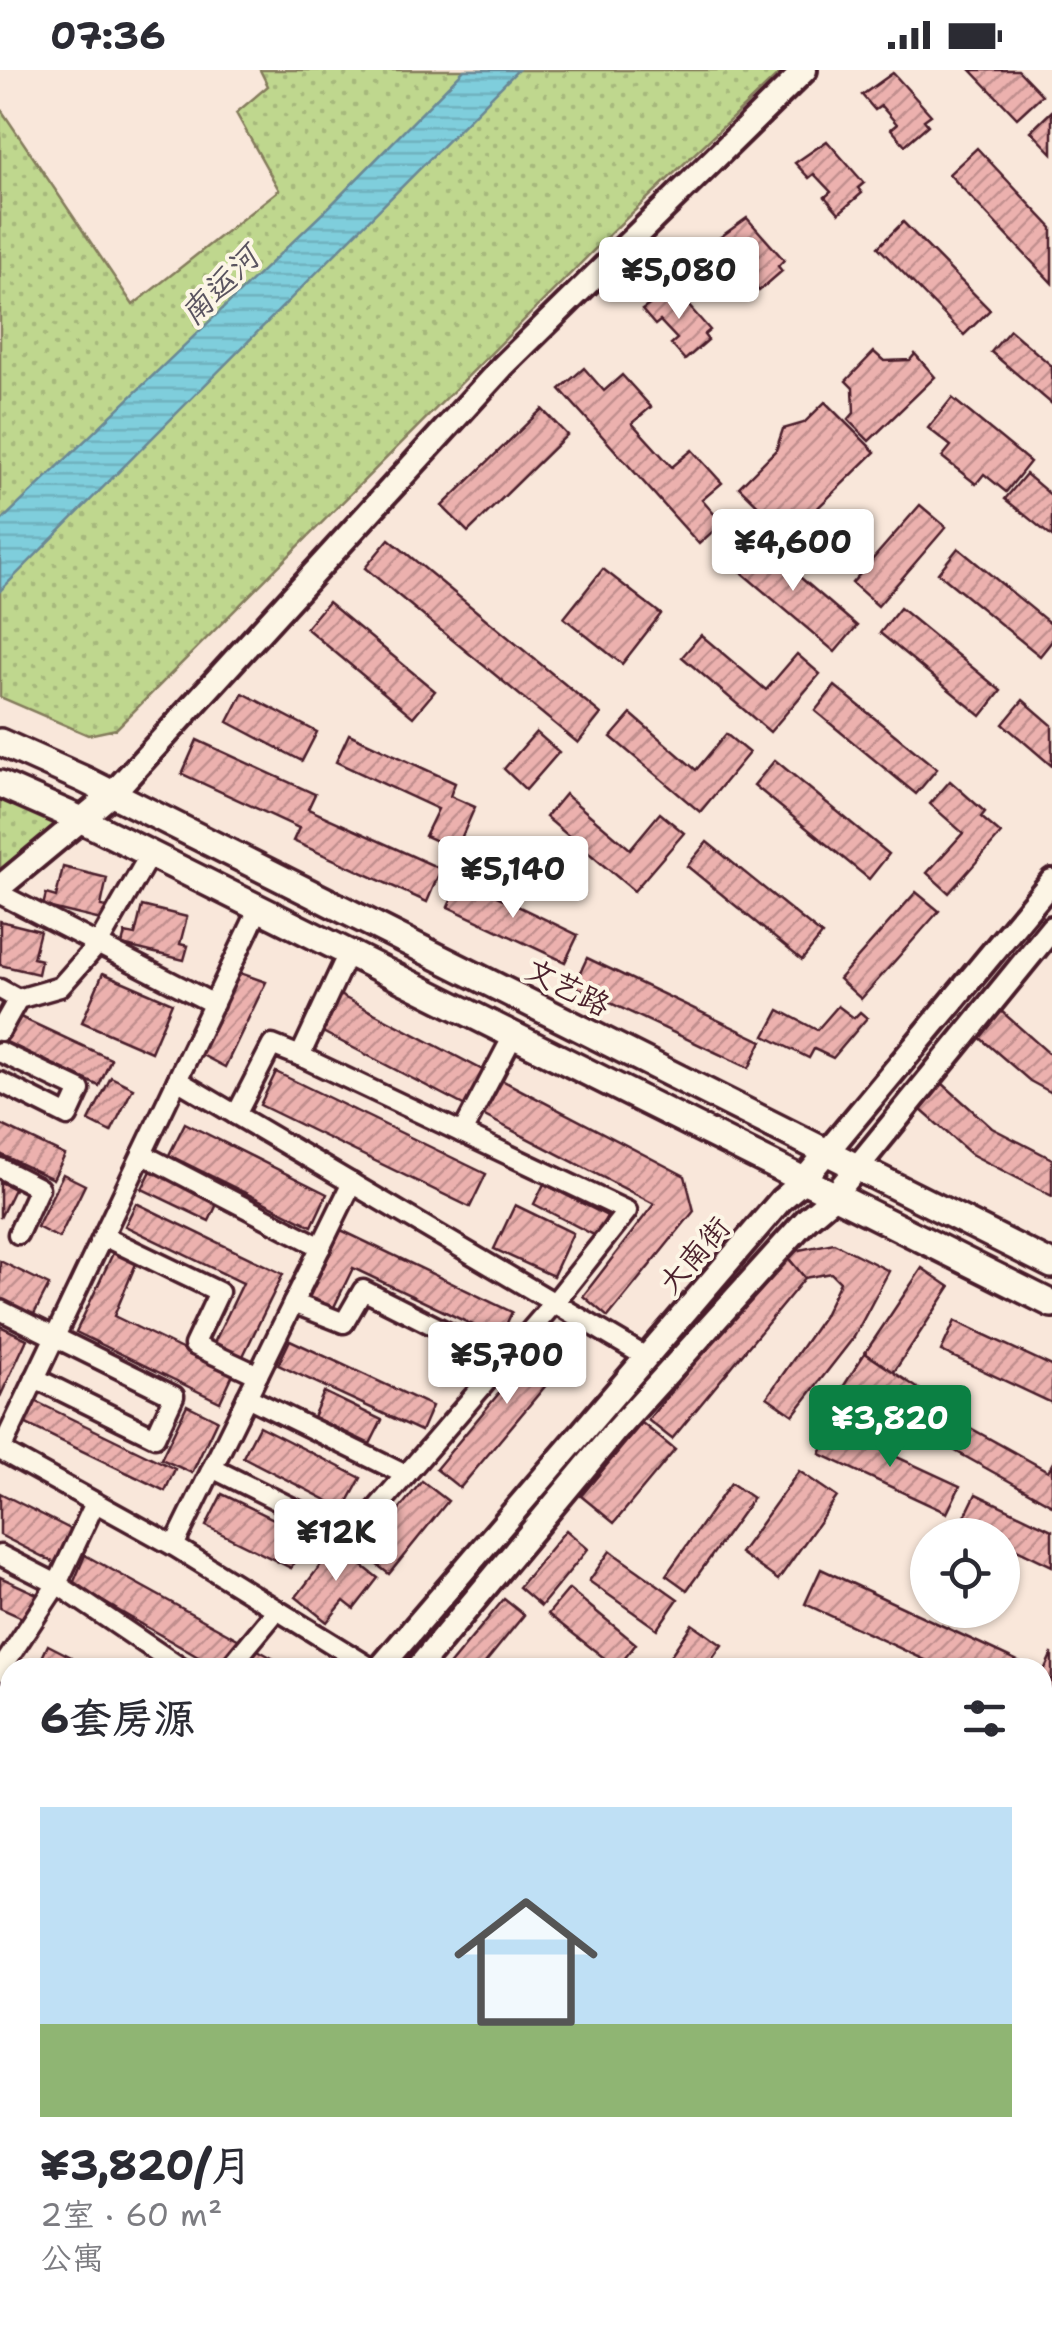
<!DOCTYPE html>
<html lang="zh">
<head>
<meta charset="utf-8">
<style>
	body { margin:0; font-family:"Shantell Sans","LXGW WenKai TC",sans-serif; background:#f7f7f7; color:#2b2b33; height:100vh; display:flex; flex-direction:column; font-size:38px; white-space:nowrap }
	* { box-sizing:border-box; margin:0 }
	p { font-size:32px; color:#7c7c81 }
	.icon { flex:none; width:55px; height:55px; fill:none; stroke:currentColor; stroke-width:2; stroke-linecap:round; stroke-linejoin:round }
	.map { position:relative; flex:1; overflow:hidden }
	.details { position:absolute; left:0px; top:1588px; width:1052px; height:672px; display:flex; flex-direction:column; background:#fff; border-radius:30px 30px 0 0; box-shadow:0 2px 8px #0004 }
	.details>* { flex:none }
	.fabs { position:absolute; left:910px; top:1448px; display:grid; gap:20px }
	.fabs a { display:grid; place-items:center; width:110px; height:110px; border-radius:50%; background:#fff; box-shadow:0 2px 8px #0004; font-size:50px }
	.price { position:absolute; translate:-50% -85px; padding:0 22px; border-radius:10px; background:#fff; color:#222; font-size:32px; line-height:65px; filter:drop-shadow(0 2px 5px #0008) }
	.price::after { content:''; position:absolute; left:50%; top:60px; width:30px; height:22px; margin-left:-15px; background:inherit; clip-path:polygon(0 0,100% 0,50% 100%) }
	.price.active { background:#0b8043; color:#fff }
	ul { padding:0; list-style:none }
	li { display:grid; align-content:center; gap:20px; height:530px; padding:0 40px }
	li span { display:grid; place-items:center; height:310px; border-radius:0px; color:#555 }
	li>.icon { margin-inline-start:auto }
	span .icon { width:180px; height:180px; fill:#fffc; stroke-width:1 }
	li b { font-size:42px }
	h2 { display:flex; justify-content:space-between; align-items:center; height:120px; padding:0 40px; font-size:42px }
	.status { display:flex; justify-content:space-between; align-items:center; height:70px; padding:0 50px; background:#fff; direction:ltr }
	.status svg { height:28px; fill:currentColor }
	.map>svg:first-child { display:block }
</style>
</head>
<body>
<div class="status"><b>07:36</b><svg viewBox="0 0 49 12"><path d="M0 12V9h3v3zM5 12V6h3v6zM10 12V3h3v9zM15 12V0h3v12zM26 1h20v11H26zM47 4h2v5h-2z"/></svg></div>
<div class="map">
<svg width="1052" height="2258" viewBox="0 0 1052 2258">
	<defs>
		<pattern id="park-dots" width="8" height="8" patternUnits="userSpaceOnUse" patternTransform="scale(2.5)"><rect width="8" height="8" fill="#bfd78e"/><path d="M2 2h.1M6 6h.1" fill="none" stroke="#a6b87b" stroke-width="1.8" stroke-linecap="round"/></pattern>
		<pattern id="water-rules" width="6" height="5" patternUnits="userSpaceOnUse" patternTransform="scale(2.5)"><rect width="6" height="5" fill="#7fcedc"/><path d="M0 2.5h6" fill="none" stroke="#6fb0bd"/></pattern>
		<pattern id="building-hatch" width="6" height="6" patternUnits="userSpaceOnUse" patternTransform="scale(2.5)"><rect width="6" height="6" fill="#ecb1ae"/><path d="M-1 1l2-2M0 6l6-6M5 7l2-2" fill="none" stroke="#c18f8e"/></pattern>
	</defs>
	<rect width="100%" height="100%" fill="#f9e7da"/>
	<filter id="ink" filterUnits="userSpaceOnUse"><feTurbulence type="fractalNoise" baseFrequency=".01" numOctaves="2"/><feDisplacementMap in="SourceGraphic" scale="20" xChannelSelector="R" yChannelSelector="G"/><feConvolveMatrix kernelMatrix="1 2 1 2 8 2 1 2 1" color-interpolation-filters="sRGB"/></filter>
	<g filter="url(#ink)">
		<g fill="url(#park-dots)" stroke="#847b5c" stroke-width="2.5">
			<path d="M260,0H783L612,162L116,659L88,665L0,627V38L133,235L279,120L236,43L268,16Z"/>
			<path d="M0,717L84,751L0,817Z"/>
		</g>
		<path fill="url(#water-rules)" stroke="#6a8895" stroke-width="2.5" d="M464,0H518L0,521V452L331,135Z"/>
		<g fill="url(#building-hatch)" stroke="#4a1f2b" stroke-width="2.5">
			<path d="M971,0H1018L1042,25L1017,48Z"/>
			<path d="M893,3L931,45L924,50L928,55L905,75L891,59L897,54L881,36L875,40L862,25Z"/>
			<path d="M1052,41V83L1031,61Z"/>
			<path d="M827,71L864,113L858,118L862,123L839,143L825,127L831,122L814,104L809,108L795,93Z"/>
			<path d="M977,78L1052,158V213L949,104Z"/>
			<path d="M747,148L784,190L778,196L782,201L759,221L745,205L751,200L734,181L729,186L715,171Z"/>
			<path d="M903,152L990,240L964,265L878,177Z"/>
			<path d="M673,218L710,260L704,265L708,270L685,290L671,274L677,269L660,251L655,255L642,240Z"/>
			<path d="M1010,260L1052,296V334L991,282Z"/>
			<path d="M874,282L884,291L910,290L915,284L935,307L869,371L848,350L854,343L853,318L846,311Z"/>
			<path d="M584,298L604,321L622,305L651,337L632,353L672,397L692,380L722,413L702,430L722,453L699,474L560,319Z"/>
			<path d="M952,328L1030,392L1006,422L984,404L976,414L942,387L951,376L928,358Z"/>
			<path d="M825,332L875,382L789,466L739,417L776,380L783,359L804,353Z"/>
			<path d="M542,339L567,365L468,462L442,436Z"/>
			<path d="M1026,404L1052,426V467L1005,429Z"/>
			<path d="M920,435L946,457L878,536L852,513Z"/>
			<path d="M752,466L857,556L835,582L729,492Z"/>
			<path d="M389,469L601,644L578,673L365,498Z"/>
			<path d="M958,478L1052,555V571L1040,586L938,503Z"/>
			<path d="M603,499L661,544L622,594L564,548Z"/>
			<path d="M328,532L435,621L413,647L306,558Z"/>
			<path d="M900,538L1001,621L981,646L880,563Z"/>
			<path d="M701,565L766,620L797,584L820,604L770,662L682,587Z"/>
			<path d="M835,616L937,699L916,724L815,641Z"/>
			<path d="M243,623L317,662L302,691L228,652Z"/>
			<path d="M1023,630L1052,655V696L1003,654Z"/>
			<path d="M631,644L696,700L726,664L749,683L700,742L611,667Z"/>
			<path d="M536,662L559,682L526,720L504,699Z"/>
			<path d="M349,664L455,713L450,726L475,737L456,780L425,766L438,739L336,692Z"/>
			<path d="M197,670L315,724L308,739L441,799L427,832L293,771L299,758L182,704Z"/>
			<path d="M775,690L889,784L869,809L754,715Z"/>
			<path d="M950,711L985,742L981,747L1001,764L949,823L927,803L963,763L930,734Z"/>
			<path d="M565,724L630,779L660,743L684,763L634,821L546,747Z"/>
			<path d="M707,772L822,865L802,890L687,796Z"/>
			<path d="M63,797L107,808L101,836L108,837L105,851L43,836L46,824L56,827Z"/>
			<path d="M461,809L578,865L565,892L448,837Z"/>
			<path d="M916,822L939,841L861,929L839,909Z"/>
			<path d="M142,836L187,847L180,874L188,876L184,890L122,875L125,863L135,865Z"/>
			<path d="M0,851L40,861L33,888L41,890L38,904L0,895Z"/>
			<path d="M587,888L762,971L749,998L574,916Z"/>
			<path d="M237,902L266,912L225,997L200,984Z"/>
			<path d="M103,903L172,933L151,982L82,952Z"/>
			<path d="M330,920L685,1106L694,1141L608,1247L583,1226L654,1134L313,957Z"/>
			<path d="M838,936L854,948L860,942L867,948L833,988L814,979L809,988L765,966L779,940L817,960Z"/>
			<path d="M1000,940L1052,986V1023L1030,1011L978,966Z"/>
			<path d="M18,946L111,989L99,1016L6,972Z"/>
			<path d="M276,1002L486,1104L470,1137L260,1035Z"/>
			<path d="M111,1007L133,1018L111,1062L89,1051Z"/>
			<path d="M942,1013L992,1058L1052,1089V1126L971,1084L920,1039Z"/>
			<path d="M185,1053L327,1124L312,1156L169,1085Z"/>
			<path d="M0,1054L65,1085L53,1109L0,1084Z"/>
			<path d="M151,1101L218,1132L209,1151L142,1119Z"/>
			<path d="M63,1104L85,1115L59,1168L37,1157Z"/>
			<path d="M0,1112L14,1119L0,1148Z"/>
			<path d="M544,1114L607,1146L596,1166L534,1134Z"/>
			<path d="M136,1133L283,1204L242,1288L213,1275L243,1213L125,1156Z"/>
			<path d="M515,1135L573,1163L553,1206L494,1179Z"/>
			<path d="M341,1160L512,1242L500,1268L353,1198L333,1239L309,1228Z"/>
			<path d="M834,1173L889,1201L854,1267L793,1345L767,1327L823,1247L840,1212L831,1203L805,1208L784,1183Z"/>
			<path d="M115,1179L138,1189L114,1246L233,1304L220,1332L76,1262Z"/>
			<path d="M784,1183L805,1208L672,1369L648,1350Z"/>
			<path d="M0,1191L49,1215L33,1246L0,1230Z"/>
			<path d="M922,1198L950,1217L894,1302L865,1283Z"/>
			<path d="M955,1251L1052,1296V1333L941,1281Z"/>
			<path d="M0,1256L27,1269L0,1327Z"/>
			<path d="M554,1257L578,1277L460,1418L436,1399Z"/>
			<path d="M290,1270L432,1336L421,1361L278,1295Z"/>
			<path d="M865,1283L925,1323L903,1357L843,1317Z"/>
			<path d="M324,1322L382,1350L370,1374L313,1347Z"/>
			<path d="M35,1331L175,1399L165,1421L24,1353Z"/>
			<path d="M187,1335L217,1350L192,1403L161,1389Z"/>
			<path d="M929,1335L1048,1401L1052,1394V1435L916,1359Z"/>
			<path d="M642,1353L675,1380L614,1453L581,1426Z"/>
			<path d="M259,1356L361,1408L344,1439L243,1387Z"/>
			<path d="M832,1357L960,1416L947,1443L820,1384Z"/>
			<path d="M799,1401L837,1427L778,1510L740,1483Z"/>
			<path d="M422,1411L448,1431L389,1504L363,1484Z"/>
			<path d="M731,1413L753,1428L687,1520L666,1505Z"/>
			<path d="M0,1423L78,1463L61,1496L0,1465Z"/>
			<path d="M222,1424L307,1465L291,1498L206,1456Z"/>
			<path d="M976,1424L1052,1460V1496L1002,1472V1465H956Z"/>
			<path d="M566,1460L588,1479L541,1536L519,1517Z"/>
			<path d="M336,1475L378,1508L354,1539L344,1531L327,1552L296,1527Z"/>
			<path d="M610,1481L678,1529L657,1559L589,1511Z"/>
			<path d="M85,1485L274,1589L276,1598H217L73,1514Z"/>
			<path d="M821,1499L1022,1593L1020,1598H942L805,1534Z"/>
			<path d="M0,1507L50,1530L38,1555L0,1538Z"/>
			<path d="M569,1519L636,1574L617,1598L548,1544Z"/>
			<path d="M504,1529L524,1545L481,1598H447Z"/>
			<path d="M692,1554L722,1575L706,1598H662Z"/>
			<path d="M48,1575L93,1598H37Z"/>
			<path d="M1052,1583V1610L1042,1605Z"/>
			<path d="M1042,1605L1052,1610V1646L1042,1641Z"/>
			<path d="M0,1645L10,1651V1688L0,1683Z"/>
			<path d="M0,1745L10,1751V1789L0,1783Z"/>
			<path d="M1042,1798L1052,1803V1839L1042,1835Z"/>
			<path d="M1052,2019V2073L1050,2077L1042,2073V2039Z"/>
			<path d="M10,2126V2189L0,2183V2141Z"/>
			<path d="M84,2250H121L116,2258H97Z"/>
			<path d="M146,2250H152L165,2258H141Z"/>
			<path d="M234,2250H271L268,2258H231Z"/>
			<path d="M347,2250H382L378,2258H343Z"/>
			<path d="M384,2250H449L465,2258H400Z"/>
			<path d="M632,2250H679L674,2258H648Z"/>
			<path d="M693,2250H718L735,2258H689Z"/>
			<path d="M898,2250H974L970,2258H914Z"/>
		</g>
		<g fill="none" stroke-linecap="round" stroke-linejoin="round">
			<defs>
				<g id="minor">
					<path d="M0,824L214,934"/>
					<path d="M0,919L18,929"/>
					<path d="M0,961L18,929L60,917L99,873L150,784"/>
					<path d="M0,982L80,1020L68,1046L0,1012"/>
					<path d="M177,1010L646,1287"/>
					<path d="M236,1045L272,975L300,986"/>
					<path d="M462,1063L513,966"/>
					<path d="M142,1084L321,1177"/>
					<path d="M0,1098L39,1118L18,1164"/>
					<path d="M103,1166L219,1222L194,1275L258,1305"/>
					<path d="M293,1233L344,1253L363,1220L504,1291"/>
					<path d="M0,1240L174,1326L155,1367L35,1308"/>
					<path d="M247,1327L406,1405"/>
					<path d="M0,1380L174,1476L371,1598"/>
					<path d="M1,1380L259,838"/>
					<path d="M212,1398L323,1453L366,1451L554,1233L627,1141L300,986L348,883"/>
					<path d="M174,1476L352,1113"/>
					<path d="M0,1485L57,1514L181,1598"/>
					<path d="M229,1598L277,1540"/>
					<path d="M0,1601L57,1514L95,1433"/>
					<path d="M0,1708L10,1714"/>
					<path d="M0,1805L10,1811"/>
					<path d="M0,1867L10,1856"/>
					<path d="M0,1887L10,1892"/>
					<path d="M313,2258L317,2250"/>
					<path d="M997,2258L1000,2250"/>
				</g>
				<g id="tertiary">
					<path d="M0,817L112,724L502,297L805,0"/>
					<path d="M380,1598L781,1130L802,1112L1052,811"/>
					<path d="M418,1598L616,1360L807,1149L833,1127L1052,858"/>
					<path d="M0,2074L10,2059"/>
					<path d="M0,2117L10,2102"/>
					<path d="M1042,2212L1052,2217"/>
				</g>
				<g id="secondary">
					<path d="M0,672L83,709L1052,1195"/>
					<path d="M0,714L84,751L1052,1234"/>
				</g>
			</defs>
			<use href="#minor" stroke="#4a1f2b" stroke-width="25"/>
			<use href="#tertiary" stroke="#4a1f2b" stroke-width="30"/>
			<use href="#secondary" stroke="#4a1f2b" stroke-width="32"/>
			<use href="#minor" stroke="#fcf5e5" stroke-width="18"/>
			<use href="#tertiary" stroke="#fcf5e5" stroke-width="22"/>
			<use href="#secondary" stroke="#fcf5e5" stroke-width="25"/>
		</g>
	</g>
	<g text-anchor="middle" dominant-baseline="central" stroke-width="8" stroke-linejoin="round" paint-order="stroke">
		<g font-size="30" fill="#4a1f2b" stroke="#fcf5e5">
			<text transform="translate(568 917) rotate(27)">文艺路</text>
			<text transform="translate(694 1185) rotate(-49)">大南街</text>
		</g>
		<g font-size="32" font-style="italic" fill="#5a5460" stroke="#fcf5e5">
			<text transform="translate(219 215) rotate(-45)">南运河</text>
		</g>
	</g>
</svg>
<div class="fabs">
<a><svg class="icon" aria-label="locate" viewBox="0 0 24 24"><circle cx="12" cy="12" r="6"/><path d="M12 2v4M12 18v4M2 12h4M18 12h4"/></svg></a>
</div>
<b class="price" style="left:679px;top:252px">¥5,080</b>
<b class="price" style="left:793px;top:524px">¥4,600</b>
<b class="price" style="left:513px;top:851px">¥5,140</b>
<b class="price" style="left:507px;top:1337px">¥5,700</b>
<b class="price active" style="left:890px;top:1400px">¥3,820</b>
<b class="price" style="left:336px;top:1514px">¥12K</b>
<section class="details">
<h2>6套房源<svg class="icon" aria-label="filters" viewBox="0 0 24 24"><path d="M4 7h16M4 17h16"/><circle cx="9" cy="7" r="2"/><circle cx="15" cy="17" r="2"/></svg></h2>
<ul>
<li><span style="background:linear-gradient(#bfe0f5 70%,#8fb573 0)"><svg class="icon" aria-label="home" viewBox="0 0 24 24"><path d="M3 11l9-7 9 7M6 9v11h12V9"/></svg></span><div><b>¥3,820/月</b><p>2室 · 60 m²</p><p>公寓</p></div></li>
</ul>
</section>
</div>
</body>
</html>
